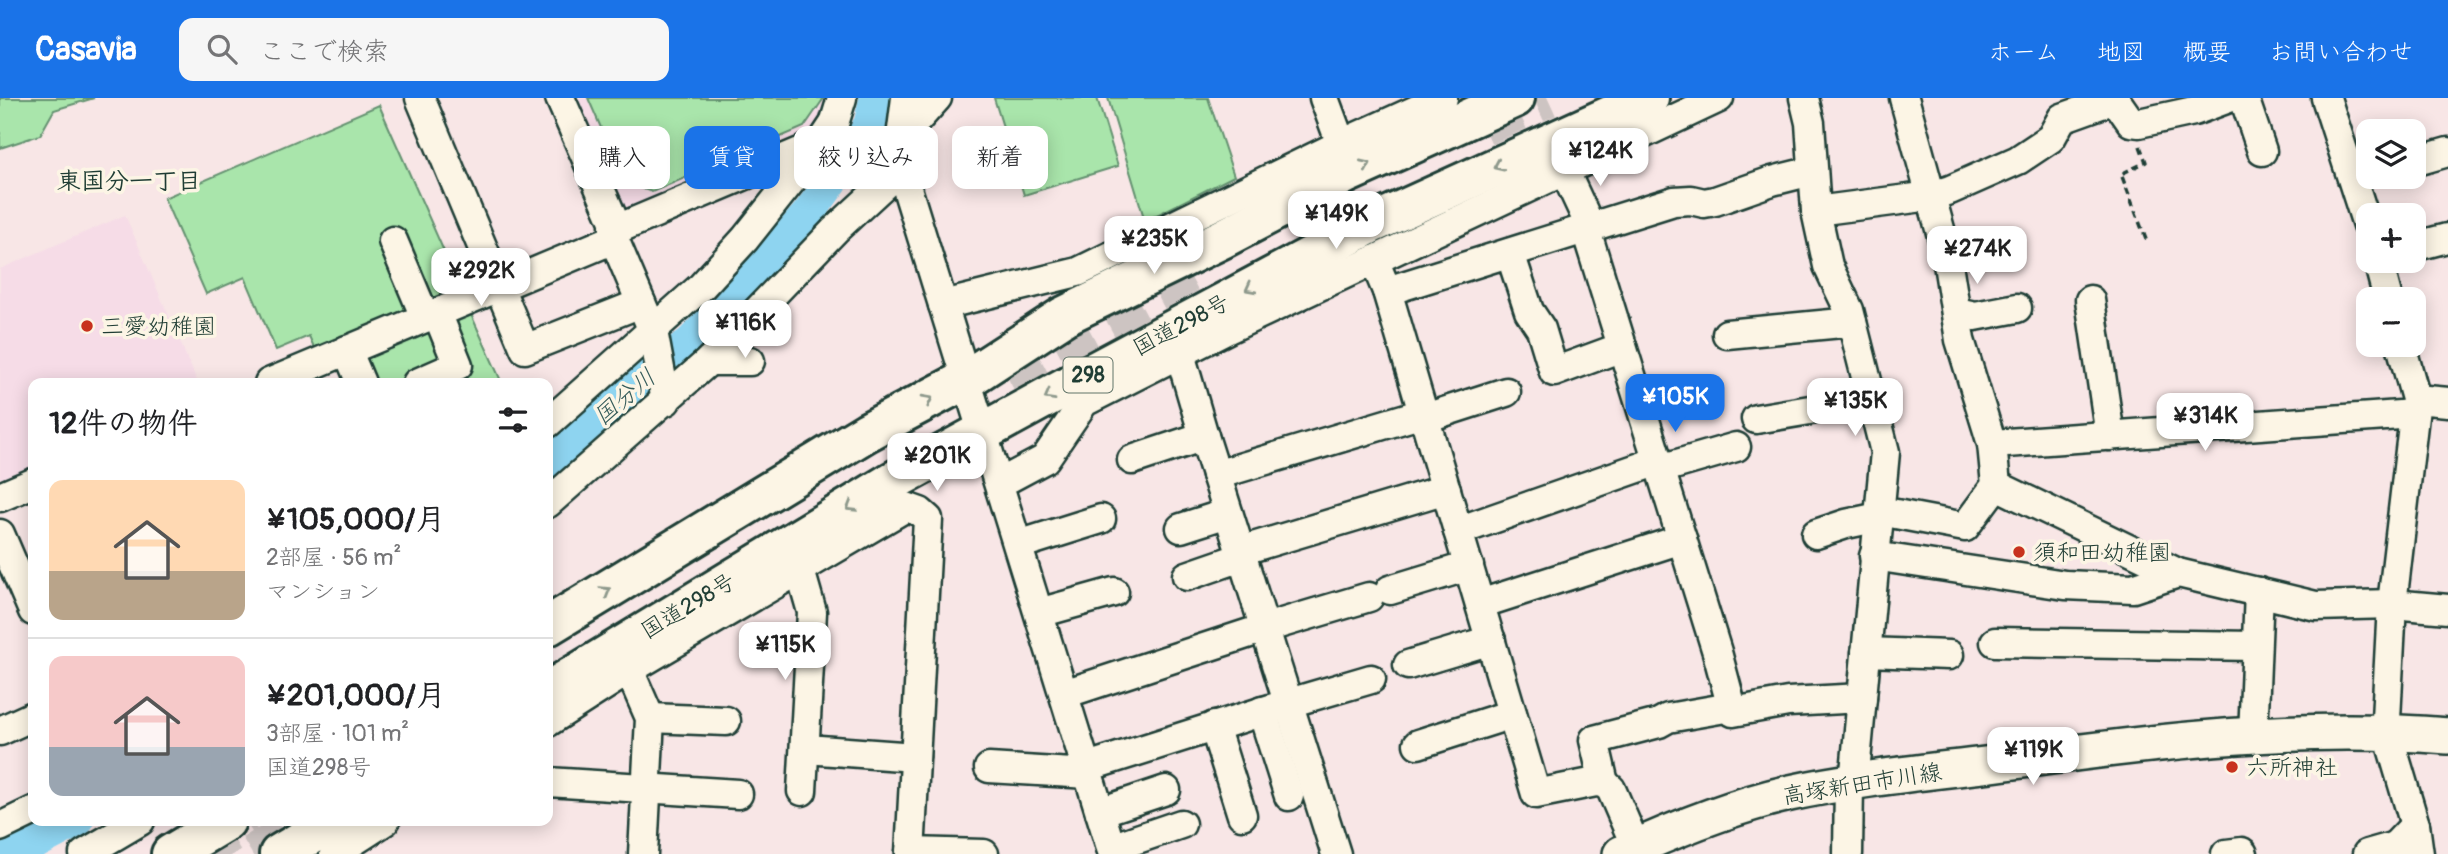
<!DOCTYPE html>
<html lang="ja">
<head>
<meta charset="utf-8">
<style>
	body { margin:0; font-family:Pangolin,"Klee One",sans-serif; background:#f6f6f6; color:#202124; height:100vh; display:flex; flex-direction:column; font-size:26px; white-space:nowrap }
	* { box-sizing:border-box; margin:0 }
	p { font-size:23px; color:#757577 }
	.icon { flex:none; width:38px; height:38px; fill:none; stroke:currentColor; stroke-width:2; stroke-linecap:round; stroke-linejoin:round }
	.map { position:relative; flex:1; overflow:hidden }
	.details { position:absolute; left:28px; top:280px; width:525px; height:448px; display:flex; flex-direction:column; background:#fff; border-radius:14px; box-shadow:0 4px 18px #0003 }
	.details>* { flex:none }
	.guide { position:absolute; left:574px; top:28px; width:665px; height:63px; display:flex; gap:14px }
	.fabs { position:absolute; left:2356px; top:21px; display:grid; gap:14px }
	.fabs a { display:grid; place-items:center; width:70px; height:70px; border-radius:14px; background:#fff; box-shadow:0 4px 18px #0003; font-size:35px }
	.price { position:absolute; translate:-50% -60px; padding:0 16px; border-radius:14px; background:#fff; color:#222; font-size:23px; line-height:46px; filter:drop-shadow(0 2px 4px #0008) }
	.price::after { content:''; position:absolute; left:50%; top:42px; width:21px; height:16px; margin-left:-10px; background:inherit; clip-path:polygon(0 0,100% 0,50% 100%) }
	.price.active { background:#1a73e8; color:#fff }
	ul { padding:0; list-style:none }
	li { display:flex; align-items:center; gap:21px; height:175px; padding:0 21px }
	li+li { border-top:2px solid #e0e0e0 }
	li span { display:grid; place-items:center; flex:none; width:196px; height:140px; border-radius:14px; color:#555 }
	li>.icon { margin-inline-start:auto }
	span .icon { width:84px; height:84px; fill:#fffc; stroke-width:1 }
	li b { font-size:30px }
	h2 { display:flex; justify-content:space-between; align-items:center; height:84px; padding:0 21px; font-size:30px }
	.pill { padding:0 24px; border-radius:14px; background:#fff; box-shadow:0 4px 18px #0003; font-size:24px; line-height:63px }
	.pill.active { background:#1a73e8; color:#fff }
	header { display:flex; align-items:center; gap:42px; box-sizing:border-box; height:98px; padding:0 35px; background:#1a73e8; color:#fff }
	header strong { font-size:33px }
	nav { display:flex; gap:38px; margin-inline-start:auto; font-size:24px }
	.search { width:490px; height:63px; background:#f6f6f6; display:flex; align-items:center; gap:18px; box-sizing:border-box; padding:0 24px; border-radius:14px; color:#757577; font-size:26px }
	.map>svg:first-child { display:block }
</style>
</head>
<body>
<header>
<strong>Casavia</strong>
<div class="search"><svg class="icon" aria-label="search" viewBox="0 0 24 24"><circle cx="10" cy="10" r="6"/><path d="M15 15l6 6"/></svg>ここで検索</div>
<nav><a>ホーム</a><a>地図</a><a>概要</a><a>お問い合わせ</a></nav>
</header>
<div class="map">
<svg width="2448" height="756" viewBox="0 0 2448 756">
	<rect width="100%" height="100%" fill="#f8e6e6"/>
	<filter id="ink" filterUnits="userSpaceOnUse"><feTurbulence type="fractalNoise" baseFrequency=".0143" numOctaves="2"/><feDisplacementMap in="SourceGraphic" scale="14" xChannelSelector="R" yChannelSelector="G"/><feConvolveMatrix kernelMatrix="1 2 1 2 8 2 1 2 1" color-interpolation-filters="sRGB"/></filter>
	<g filter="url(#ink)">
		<g fill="#f6dce7">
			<path d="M569,0H836L822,37L622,123Z"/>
			<path d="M125,117L198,285H33V379L0,393V171Z"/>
		</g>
		<g fill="#a9e5ab" stroke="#649170" stroke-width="2">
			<path d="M0,0H94L54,12L40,37L0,50Z"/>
			<path d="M588,0H824L804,29L652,94L625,85Z"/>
			<path d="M994,0H1097L1118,68L1024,97Z"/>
			<path d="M1108,0H1208L1234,78L1145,123Z"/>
			<path d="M379,7L462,194L436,205L412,206L407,218L317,256L309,238L276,252L245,179L206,196L164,100Z"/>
			<path d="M469,212L502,285H439L448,225Z"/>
			<path d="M434,231L444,267L400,285H368L360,254Z"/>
		</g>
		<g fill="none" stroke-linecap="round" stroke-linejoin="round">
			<g stroke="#8ed4f0" stroke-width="33">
				<path d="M548,365L666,262L690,245L757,174L808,116L856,50L870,26L876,0"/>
				<path d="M14,756L77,723"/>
			</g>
			<g stroke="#cdc4c2" stroke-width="38" stroke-dasharray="38 19" stroke-linecap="butt">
				<path d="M1484,29L1548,0"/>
				<path d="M1005,275L1189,176"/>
				<path d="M198,755L252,723"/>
				<path d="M252,756L306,724"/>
			</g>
			<defs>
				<g id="minor">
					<path d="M420,0L525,251L641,205"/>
					<path d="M560,0L614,123V141L653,233L666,303"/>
					<path d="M906,0L899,55L901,71L1113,756"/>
					<path d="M1324,0L1341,46"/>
					<path d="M1804,0L1810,25L1816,113L1828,168L1849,212L1885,354L1854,685"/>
					<path d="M2244,0L2262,53"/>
					<path d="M2326,0L2368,130"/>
					<path d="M901,40L937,0"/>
					<path d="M2413,64L2448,54"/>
					<path d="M1564,72L1591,130"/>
					<path d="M1816,113L1931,98L1950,92L2018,62L2051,40L2062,20L2115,1L2131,24L2139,25L2194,13L2229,0"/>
					<path d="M615,132L819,46"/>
					<path d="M1586,132L1717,554L1733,614L1788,604L1862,600"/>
					<path d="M393,143L425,219"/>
					<path d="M2413,149L2447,140"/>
					<path d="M1510,155L1529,213L1541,231L1554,274L1622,249"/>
					<path d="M1374,162L1387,193L1536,696L1596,684L1604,685L1611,691L1636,749"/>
					<path d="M2378,163L2388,201"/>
					<path d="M1387,193L1674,103L1691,102L1704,105L1715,103L1772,83L1812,73"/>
					<path d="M2090,202L2110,338"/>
					<path d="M943,207L1078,174L1341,46L1443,0"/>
					<path d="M1957,214L1975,218L2017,210"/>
					<path d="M1727,236L1852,224"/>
					<path d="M2401,247L2416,301L2392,506L2386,621L2387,633L2415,727L2419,756"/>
					<path d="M347,252L361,285"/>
					<path d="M1180,256L1204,338L1336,756"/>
					<path d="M709,263H750"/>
					<path d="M269,285L614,141"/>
					<path d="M417,285L458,267L437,215"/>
					<path d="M2416,301L2448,304"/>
					<path d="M1425,320L1506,294"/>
					<path d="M1756,321L1870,302"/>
					<path d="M548,325L702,188L745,141L822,44L834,26L842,0"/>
					<path d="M1992,346L2414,316"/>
					<path d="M1132,362L1204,338"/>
					<path d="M1660,371L1736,349"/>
					<path d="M1216,377L1423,315"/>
					<path d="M1000,385L1045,361L1084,304L1230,230L1719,0"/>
					<path d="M1996,387L2178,475L2316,508L2392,506L2448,511"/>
					<path d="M0,399L33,385"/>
					<path d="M548,405L709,263L835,132L901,71"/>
					<path d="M1880,413L1965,429L1996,387L1992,346L1960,242L1946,153L1904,0"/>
					<path d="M1181,430L1228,415"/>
					<path d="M1458,433L1658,363"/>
					<path d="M0,436L33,513"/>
					<path d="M1816,436L1846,426L1879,419"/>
					<path d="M1018,447L1101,421"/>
					<path d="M1240,453L1446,391"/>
					<path d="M1874,458L2065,487L2133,490L2178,475"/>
					<path d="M800,472L812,514L802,693"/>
					<path d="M1187,478L1242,459"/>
					<path d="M1390,492L1469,468"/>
					<path d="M1480,506L1682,441"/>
					<path d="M1039,515L1114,494"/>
					<path d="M1995,544L2256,548"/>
					<path d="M1866,554L1949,557"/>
					<path d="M1408,567L1491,542"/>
					<path d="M629,572L650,620L643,756"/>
					<path d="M1064,596L1265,530L1369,499"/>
					<path d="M1262,613L1289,698"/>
					<path d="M650,620L726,623"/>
					<path d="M548,624L629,572L906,409L920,414L928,421L910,756"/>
					<path d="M1214,628L1242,717"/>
					<path d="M0,633L33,618"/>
					<path d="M2253,638L2259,494"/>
					<path d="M1418,646L1512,616"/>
					<path d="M806,651L915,659"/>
					<path d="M1087,669L1289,605L1371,581"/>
					<path d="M989,670L1089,676"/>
					<path d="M548,684L738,696"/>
					<path d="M1604,685L1594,642L1659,625L1668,620L1731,609"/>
					<path d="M1100,714L1166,692"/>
					<path d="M0,729L33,713"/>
					<path d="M1111,750L1181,726"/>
					<path d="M910,754L984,756"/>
					<path d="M84,756L140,723"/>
					<path d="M334,756L385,723"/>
					<path d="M1848,756L1849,685"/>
					<path d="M2226,756L2242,754L2243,756"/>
					<path d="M2367,756L2395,748"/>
					<path d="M2394,756L2395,748L2415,727"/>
				</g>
				<path id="major" d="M1621,756C1675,731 1732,708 1790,695C1864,679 1940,673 2015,663C2158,643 2304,626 2448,638"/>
				<g id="highway">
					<path d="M548,528L867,334L967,281L1064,218L1222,141L1346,76L1515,0"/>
					<path d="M548,593L893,383L1058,293L1371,126L1649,0"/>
					<path d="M171,756L226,723"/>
					<path d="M279,756L334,723"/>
				</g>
			</defs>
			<use href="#minor" stroke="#1f3d34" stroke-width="33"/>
			<use href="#major" stroke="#1f3d34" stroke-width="40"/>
			<use href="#highway" stroke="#1f3d34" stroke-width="44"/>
			<path stroke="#1f3d34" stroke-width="3.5" stroke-dasharray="7 5" stroke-linecap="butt" d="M2140,48L2146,64L2121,76L2147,144"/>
			<use href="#minor" stroke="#fcf5e5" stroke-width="28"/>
			<use href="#major" stroke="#fcf5e5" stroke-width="35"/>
			<use href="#highway" stroke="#fcf5e5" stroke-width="38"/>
		</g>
		<defs><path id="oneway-chevron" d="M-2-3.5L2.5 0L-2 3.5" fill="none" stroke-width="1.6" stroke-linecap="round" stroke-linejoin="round" transform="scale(1.75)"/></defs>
		<g stroke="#8e998c">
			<use href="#oneway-chevron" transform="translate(1366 67) rotate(-24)"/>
			<use href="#oneway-chevron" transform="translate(1498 68) rotate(156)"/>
			<use href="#oneway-chevron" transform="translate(1250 190) rotate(152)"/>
			<use href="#oneway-chevron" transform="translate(1049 298) rotate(151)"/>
			<use href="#oneway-chevron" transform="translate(928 302) rotate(-28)"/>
			<use href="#oneway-chevron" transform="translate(851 409) rotate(149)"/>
			<use href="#oneway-chevron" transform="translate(606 493) rotate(-31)"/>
		</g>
	</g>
	<g fill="#c8321e" stroke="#fcf5e5" stroke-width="2.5">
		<circle cx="87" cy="228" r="7"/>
		<circle cx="2019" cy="454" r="7"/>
		<circle cx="2232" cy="669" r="7"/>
	</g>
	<g text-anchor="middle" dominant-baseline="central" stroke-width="7" stroke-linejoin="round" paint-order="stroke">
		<rect fill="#fcf5e5" stroke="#617469" stroke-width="2" x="1063.5" y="259.5" width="49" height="35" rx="5"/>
		<g font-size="21" font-weight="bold" fill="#1f3d34">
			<text x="1088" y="277">298</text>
		</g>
		<g font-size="23" fill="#1f3d34" stroke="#fcf5e5">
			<text transform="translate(1181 227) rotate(-28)">国道298号</text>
			<text transform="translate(688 508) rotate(-31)">国道298号</text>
			<text transform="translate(1862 686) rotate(-9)">高塚新田市川線</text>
		</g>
		<g font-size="23" fill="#1f3d34" stroke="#fcf5e5" text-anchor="start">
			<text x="101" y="228">三愛幼稚園</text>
			<text x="2033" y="454">須和田幼稚園</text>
			<text x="2246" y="669">六所神社</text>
		</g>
		<g font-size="24" font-weight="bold" fill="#1f3d34" stroke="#fcf5e5">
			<text x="129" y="83">東国分一丁目</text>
		</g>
		<g font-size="24" font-style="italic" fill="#355b5a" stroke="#fcf5e5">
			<text transform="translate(625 299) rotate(-40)">国分川</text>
		</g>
	</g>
</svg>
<div class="fabs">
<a><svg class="icon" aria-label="layers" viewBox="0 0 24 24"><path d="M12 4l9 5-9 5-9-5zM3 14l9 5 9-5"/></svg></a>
<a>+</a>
<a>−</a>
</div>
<b class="price" style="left:1600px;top:90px">¥124K</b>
<b class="price" style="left:1336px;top:153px">¥149K</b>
<b class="price" style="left:1154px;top:178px">¥235K</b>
<b class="price" style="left:1977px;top:188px">¥274K</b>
<b class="price" style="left:481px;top:210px">¥292K</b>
<b class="price" style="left:745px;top:262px">¥116K</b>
<b class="price active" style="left:1675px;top:336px">¥105K</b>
<b class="price" style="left:1855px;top:340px">¥135K</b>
<b class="price" style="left:2205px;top:355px">¥314K</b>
<b class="price" style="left:937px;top:395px">¥201K</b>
<b class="price" style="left:785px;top:584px">¥115K</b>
<b class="price" style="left:2033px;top:689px">¥119K</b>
<div class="guide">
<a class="pill">購入</a>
<a class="pill active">賃貸</a>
<a class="pill">絞り込み</a>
<a class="pill">新着</a>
</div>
<section class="details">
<h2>12件の物件<svg class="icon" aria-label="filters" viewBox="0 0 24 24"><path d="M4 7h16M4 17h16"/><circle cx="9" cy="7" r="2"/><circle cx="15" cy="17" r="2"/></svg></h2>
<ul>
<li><span style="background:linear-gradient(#ffd9b3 65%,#b9a48a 0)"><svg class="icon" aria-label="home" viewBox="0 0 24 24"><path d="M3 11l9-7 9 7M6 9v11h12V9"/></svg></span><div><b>¥105,000/月</b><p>2部屋 · 56 m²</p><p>マンション</p></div></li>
<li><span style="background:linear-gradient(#f6c9c9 65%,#9aa5b1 0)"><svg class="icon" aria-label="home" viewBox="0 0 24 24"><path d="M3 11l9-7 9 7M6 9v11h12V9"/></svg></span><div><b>¥201,000/月</b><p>3部屋 · 101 m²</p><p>国道298号</p></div></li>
</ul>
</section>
</div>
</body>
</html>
